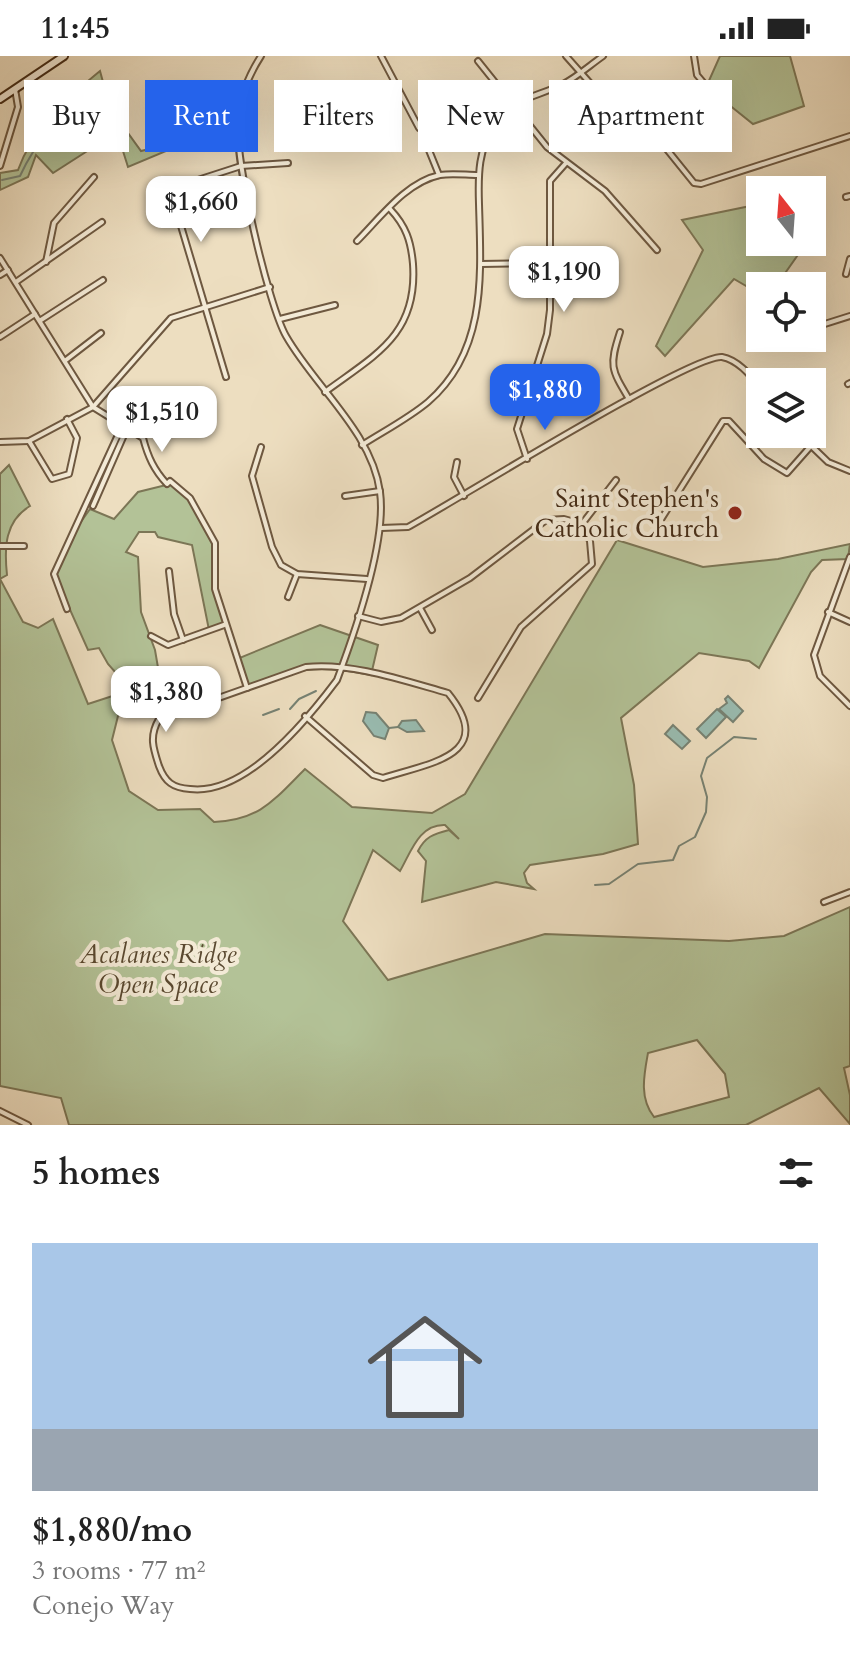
<!DOCTYPE html>
<html lang="en">
<head>
<meta charset="utf-8">
<style>
	body { margin:0; font-family:Cardo,serif; background:#f6f6f6; color:#222; height:100vh; display:flex; flex-direction:column; font-size:30px; white-space:nowrap }
	* { box-sizing:border-box; margin:0 }
	p { font-size:26px; color:#767676 }
	.icon { flex:none; width:44px; height:44px; fill:none; stroke:currentColor; stroke-width:2; stroke-linecap:round; stroke-linejoin:round }
	.map { position:relative; height:1069px; overflow:hidden }
	.sheet { display:flex; flex-direction:column; background:#fff; flex:1 }
	.sheet>* { flex:none }
	.hud { position:absolute; left:24px; top:24px; width:802px; height:72px; display:flex; gap:16px }
	.needle { width:52px; rotate:343deg }
	.buttons { position:absolute; left:746px; top:120px; display:grid; gap:16px }
	.buttons a { display:grid; place-items:center; width:80px; height:80px; border-radius:0px; background:#fff; box-shadow:0 8px 32px #0002; font-size:40px }
	.price { position:absolute; translate:-50% -68px; padding:0 18px; border-radius:16px; background:#fff; color:#222; font-size:26px; line-height:52px; filter:drop-shadow(0 2px 4px #0008) }
	.price::after { content:''; position:absolute; left:50%; top:48px; width:24px; height:18px; margin-left:-12px; background:inherit; clip-path:polygon(0 0,100% 0,50% 100%) }
	.price.active { background:#2563eb; color:#fff }
	ul { padding:0; list-style:none }
	li { display:grid; align-content:center; gap:16px; height:424px; padding:0 32px }
	li span { display:grid; place-items:center; height:248px; border-radius:0px; color:#555 }
	li>.icon { margin-inline-start:auto }
	span .icon { width:144px; height:144px; fill:#fffc; stroke-width:1 }
	li b { font-size:34px }
	h2 { display:flex; justify-content:space-between; align-items:center; height:96px; padding:0 32px; font-size:34px }
	.chip { padding:0 28px; border-radius:0px; background:#fff; box-shadow:0 8px 32px #0002; font-size:28px; line-height:72px }
	.chip.active { background:#2563eb; color:#fff }
	.status { display:flex; justify-content:space-between; align-items:center; height:56px; padding:0 40px; background:#fff; direction:ltr }
	.status svg { height:22px; fill:currentColor }
	.map>svg:first-child { display:block }
</style>
</head>
<body>
<div class="status"><b>11:45</b><svg viewBox="0 0 49 12"><path d="M0 12V9h3v3zM5 12V6h3v6zM10 12V3h3v9zM15 12V0h3v12zM26 1h20v11H26zM47 4h2v5h-2z"/></svg></div>
<div class="map">
<svg width="850" height="1069" viewBox="0 0 850 1069">
	<rect width="100%" height="100%" fill="#eddec0"/>
	<filter id="stains"><feTurbulence type="fractalNoise" baseFrequency=".0025" numOctaves="4"/><feColorMatrix values="0 0 0 0 .2 0 0 0 0 .09 0 0 0 0 .02 0 0 0 .5 -.17"/></filter>
	<radialGradient id="worn" r=".72"><stop offset=".6" stop-color="#630" stop-opacity="0"/><stop offset="1" stop-color="#630" stop-opacity=".3"/></radialGradient>
	<g fill="#b3c297" stroke="#7c7656" stroke-width="2" fill-rule="evenodd">
		<path d="M720,0H790L804,50L753,68L728,48L726,40L707,29Z"/>
		<path d="M100,15L110,52L141,95L204,79L128,111L117,76L53,117L36,99L28,121L0,134V117L18,114C32,74 67,42 100,15Z"/>
		<path d="M760,148V186H807L776,230H760V238L734,223L665,300L656,290L703,194L682,164Z"/>
		<path d="M9,409L30,450C5,465 4,491 7,519L0,523L23,566L38,572L53,563L88,648L131,634L108,608L99,592L88,594L54,518L66,487L90,453L114,463L138,436L174,427L190,442L215,487V533L224,569L209,574L192,489L158,481L155,476H139L126,496L138,501L141,556L155,594L161,629L142,634L118,660L112,684L129,735L158,754L200,753L214,766C260,764 274,744 305,713L352,751L432,757L465,738L617,484L703,511L778,503L850,488L848,503L822,504L811,516L759,612L749,605L699,597L621,662L634,729L638,788L603,798L530,809L524,817L527,827L534,833L496,826L422,846L426,805L418,795C425,781 433,778 449,774L459,783L445,769C419,768 411,796 400,815L373,794L343,865L388,924L545,878L729,885L784,880L850,851V1010L844,1012L850,1039V1068L819,1032L746,1069H69L61,1042L0,1030V418ZM697,984L725,1018L729,1041L654,1061C639,1042 644,1019 648,997Z"/>
		<path d="M320,569L378,589L371,619C314,607 301,613 247,632L237,603Z"/>
	</g>
	<g fill="#99bcb1" stroke="#778273" stroke-width="2">
		<path d="M728,640L743,655L733,666L719,653L727,647L725,643Z"/>
		<path d="M717,653L726,661L706,682L697,673Z"/>
		<path d="M366,656L376,657L389,672L385,683L374,680L363,665Z"/>
		<path d="M416,664L424,675L407,676L398,671L402,665Z"/>
		<path d="M673,669L690,685L682,693L665,678Z"/>
	</g>
	<g fill="none" stroke-linecap="round" stroke-linejoin="round">
		<g stroke="#778273" stroke-width="2">
			<path d="M2,124L20,120C35,87 66,48 96,26"/>
			<path d="M290,653L299,643L316,635"/>
			<path d="M263,659L279,653"/>
			<path d="M389,672L398,671"/>
			<path d="M595,829L609,828L638,808L673,804L679,790L695,781L706,756L707,741L701,720L707,702L734,681L756,683"/>
		</g>
		<defs>
			<g id="minor">
				<path d="M261,0C247,22 240,41 238,68C235,105 268,248 286,280C315,331 372,376 380,436C387,486 355,576 337,624C307,664 245,740 190,733C173,732 165,726 159,710C153,692 149,680 159,663L306,611C351,606 405,625 448,637C498,699 430,707 383,722L373,719L305,660"/>
				<path d="M381,0L419,72"/>
				<path d="M566,0L606,45L636,57L644,65L694,127L701,128L850,80"/>
				<path d="M694,0L697,19L720,46"/>
				<path d="M478,5L547,91L605,135L657,194"/>
				<path d="M424,82L439,119"/>
				<path d="M0,110L18,51L15,33"/>
				<path d="M846,141L850,140"/>
				<path d="M357,185C380,162 406,126 440,119C452,117 466,119 478,119"/>
				<path d="M0,202L93,351L143,382C148,401 154,414 167,428L170,425L190,442L215,487V533L247,632"/>
				<path d="M46,206L54,167L94,121"/>
				<path d="M481,208L551,207"/>
				<path d="M846,218L850,203"/>
				<path d="M0,219L8,214"/>
				<path d="M16,226L102,166"/>
				<path d="M280,263L335,249"/>
				<path d="M41,264L103,224"/>
				<path d="M812,272L850,260"/>
				<path d="M620,276C609,310 611,313 629,343"/>
				<path d="M0,281L35,258"/>
				<path d="M66,304L101,277"/>
				<path d="M226,321L170,133L241,110L288,107"/>
				<path d="M848,328L850,327"/>
				<path d="M325,336C375,299 418,279 413,208C411,185 406,170 390,153"/>
				<path d="M799,378L828,406L850,415"/>
				<path d="M29,385L52,423L69,418L77,382L67,363"/>
				<path d="M0,386L29,385L93,351L171,262L270,231"/>
				<path d="M362,389C384,375 409,362 428,346C487,295 481,219 479,148C478,120 478,91 496,67C519,39 535,42 563,28C577,21 590,9 603,0"/>
				<path d="M261,391L252,420L272,491L281,509L297,518L367,523"/>
				<path d="M527,403L517,373L547,278L550,254V125L566,107"/>
				<path d="M457,406L454,421L464,440"/>
				<path d="M345,440L380,435"/>
				<path d="M93,450L128,370"/>
				<path d="M660,465L723,365H729L764,403L787,417L810,391"/>
				<path d="M582,468L616,424"/>
				<path d="M381,472L408,471C452,447 692,298 722,301C738,304 750,319 760,331"/>
				<path d="M0,490H24"/>
				<path d="M850,501L814,599L820,620L850,650"/>
				<path d="M169,515L174,558L183,584"/>
				<path d="M288,541L297,518"/>
				<path d="M420,552L432,574"/>
				<path d="M67,553L54,518L123,368"/>
				<path d="M828,556L850,566"/>
				<path d="M358,560L381,566L401,562L470,522L546,464L564,463L582,468L590,485L592,508L521,571L478,642"/>
				<path d="M151,580L168,589L224,569"/>
				<path d="M824,846L850,836"/>
				<path d="M0,1055L28,1069"/>
			</g>
			<path id="secondary" d="M0,43L64,0"/>
		</defs>
		<use href="#minor" stroke="#6e5840" stroke-width="8"/>
		<use href="#secondary" stroke="#442b16" stroke-width="10"/>
		<use href="#minor" stroke="#f3ead6" stroke-width="4"/>
		<use href="#secondary" stroke="#f3ead6" stroke-width="6"/>
	</g>
	<circle fill="#8f2418" stroke="#f3ead6" stroke-width="3" cx="735" cy="457" r="8"/>
	<g text-anchor="middle" dominant-baseline="central" stroke-width="8" stroke-linejoin="round" paint-order="stroke">
		<g font-size="26" fill="#442b16" stroke="#f3ead6" text-anchor="end">
			<text x="719" y="442">Saint Stephen's<tspan x="719" dy="30">Catholic Church</tspan></text>
		</g>
		<g font-size="26" font-style="italic" fill="#5a4930" stroke="#f3ead6">
			<text x="158" y="898">Acalanes Ridge<tspan x="158" dy="30">Open Space</tspan></text>
		</g>
	</g>
	<rect width="100%" height="100%" filter="url(#stains)"/>
	<rect width="100%" height="100%" fill="url(#worn)"/>
</svg>
<div class="buttons">
<a><svg class="needle" viewBox="-14 -14 28 28"><path d="M0-13l5 13h-10z" fill="#e53935"/><path d="M0 13l5-13h-10z" fill="#767676"/></svg></a>
<a><svg class="icon" aria-label="locate" viewBox="0 0 24 24"><circle cx="12" cy="12" r="6"/><path d="M12 2v4M12 18v4M2 12h4M18 12h4"/></svg></a>
<a><svg class="icon" aria-label="layers" viewBox="0 0 24 24"><path d="M12 4l9 5-9 5-9-5zM3 14l9 5 9-5"/></svg></a>
</div>
<b class="price" style="left:201px;top:188px">$1,660</b>
<b class="price" style="left:564px;top:258px">$1,190</b>
<b class="price active" style="left:545px;top:376px">$1,880</b>
<b class="price" style="left:162px;top:398px">$1,510</b>
<b class="price" style="left:166px;top:678px">$1,380</b>
<div class="hud">
<a class="chip">Buy</a>
<a class="chip active">Rent</a>
<a class="chip">Filters</a>
<a class="chip">New</a>
<a class="chip">Apartment</a>
</div>
</div>
<section class="sheet">
<h2>5 homes<svg class="icon" aria-label="filters" viewBox="0 0 24 24"><path d="M4 7h16M4 17h16"/><circle cx="9" cy="7" r="2"/><circle cx="15" cy="17" r="2"/></svg></h2>
<ul>
<li><span style="background:linear-gradient(#a9c7e8 75%,#9aa5b1 0)"><svg class="icon" aria-label="home" viewBox="0 0 24 24"><path d="M3 11l9-7 9 7M6 9v11h12V9"/></svg></span><div><b>$1,880/mo</b><p>3 rooms · 77 m²</p><p>Conejo Way</p></div></li>
</ul>
</section>
</body>
</html>
